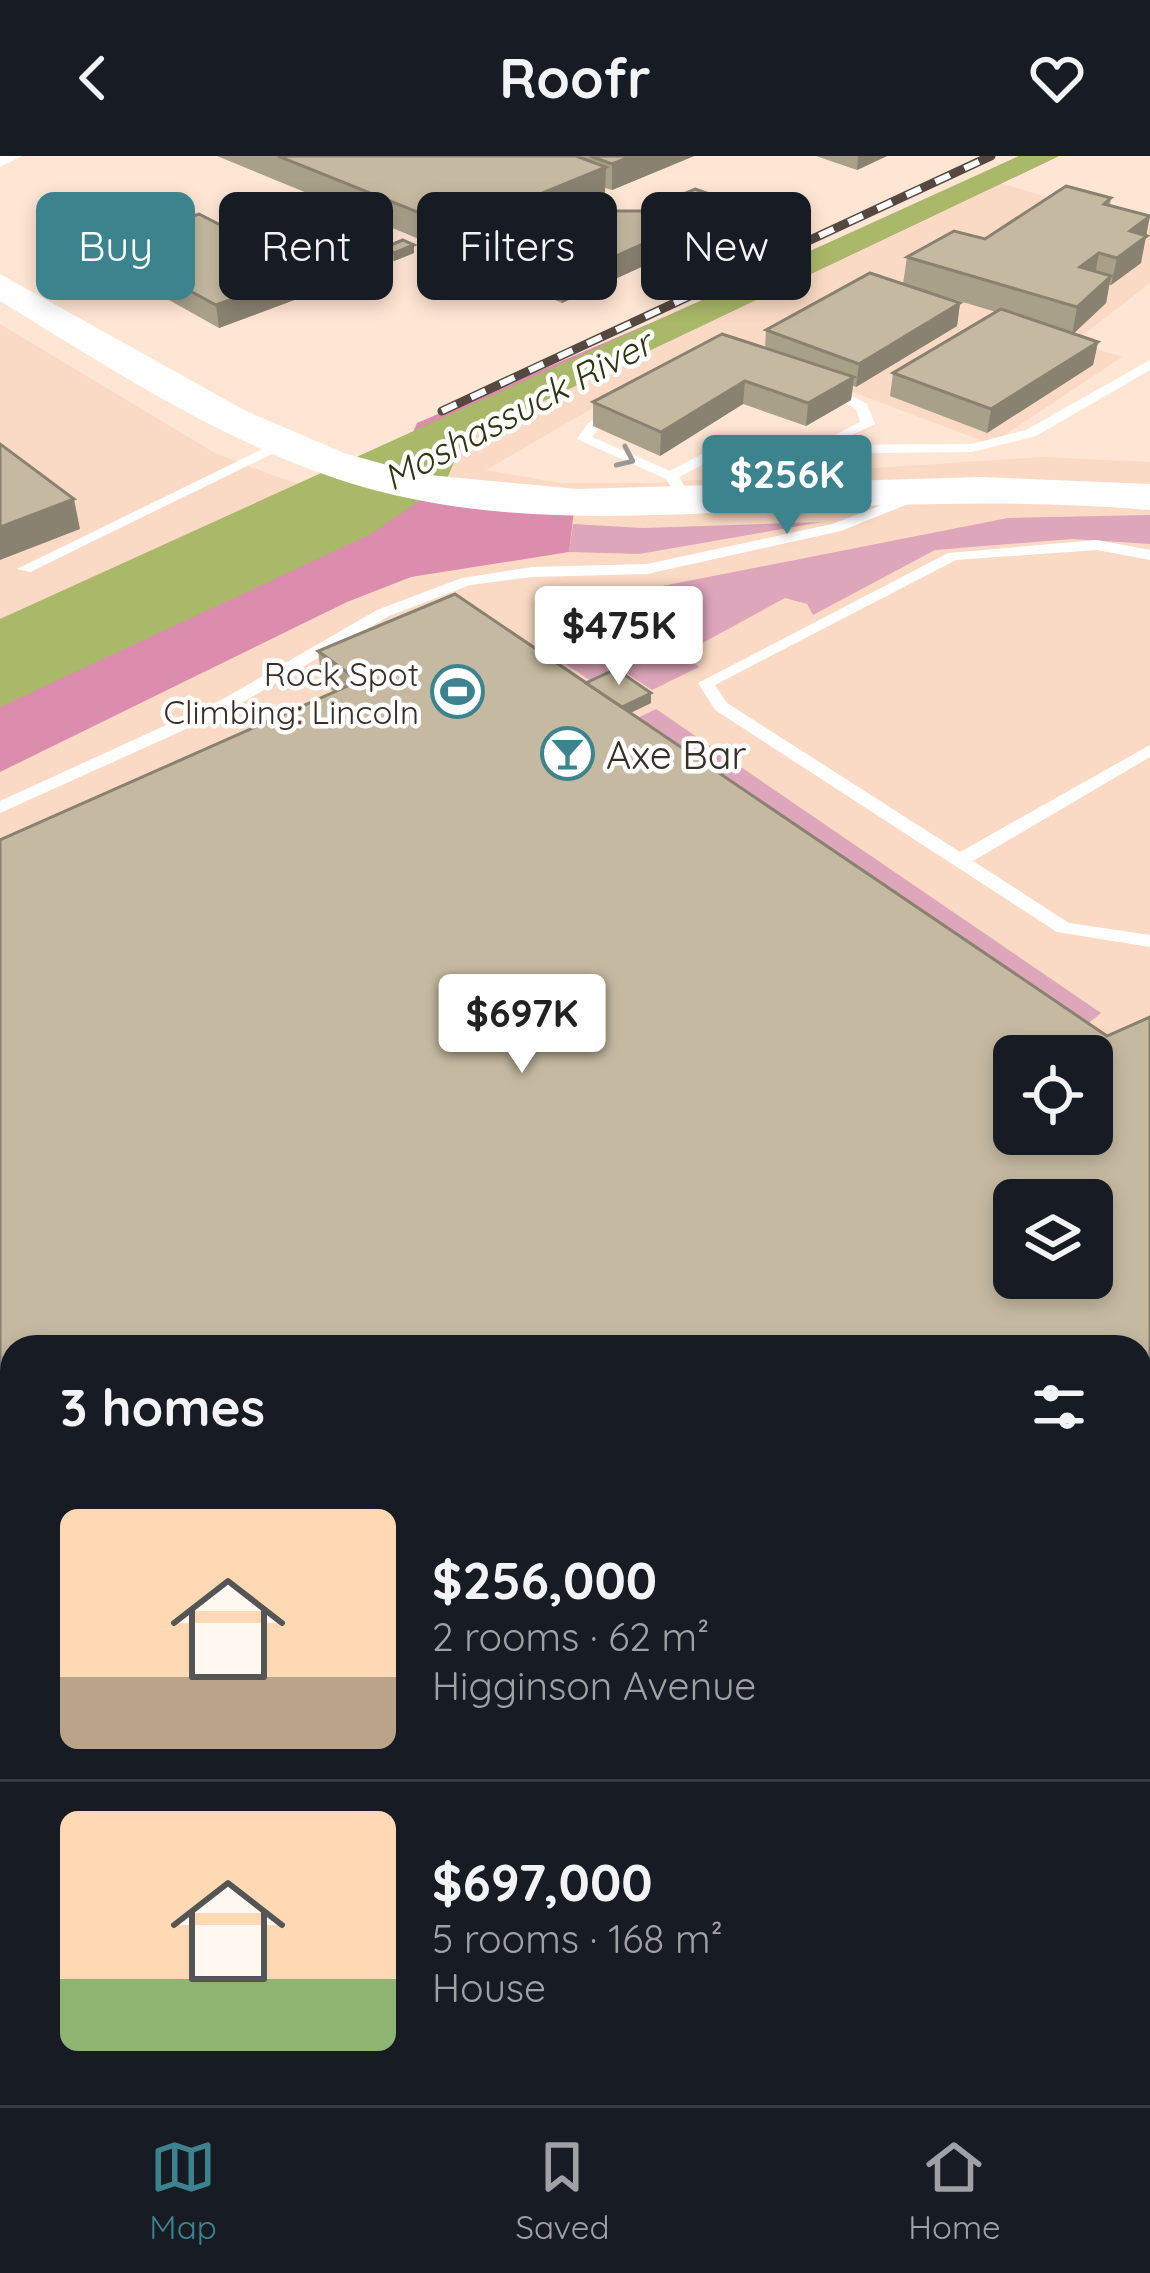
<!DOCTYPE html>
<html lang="en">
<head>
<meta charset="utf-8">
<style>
	body { margin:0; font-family:Quicksand,sans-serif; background:#20242c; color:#f1f3f6; height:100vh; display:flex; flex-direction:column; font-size:45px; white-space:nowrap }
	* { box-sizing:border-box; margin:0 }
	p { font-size:39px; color:#9ea1a6 }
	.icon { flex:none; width:66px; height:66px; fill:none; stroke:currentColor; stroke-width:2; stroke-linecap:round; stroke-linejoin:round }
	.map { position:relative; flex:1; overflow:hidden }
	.drawer { position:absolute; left:0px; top:1179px; width:1152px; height:771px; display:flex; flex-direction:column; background:#171b24; border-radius:36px 36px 0 0; box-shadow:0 6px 18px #0003 }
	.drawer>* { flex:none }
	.top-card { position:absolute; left:36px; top:36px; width:1080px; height:108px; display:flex; gap:24px }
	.fabs { position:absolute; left:993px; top:879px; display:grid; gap:24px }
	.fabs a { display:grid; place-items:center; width:120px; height:120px; border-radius:18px; background:#171b24; box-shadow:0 6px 18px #0003; font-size:60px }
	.price { position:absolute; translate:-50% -102px; padding:0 27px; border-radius:12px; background:#fff; color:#222; font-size:39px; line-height:78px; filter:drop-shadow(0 3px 6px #0008) }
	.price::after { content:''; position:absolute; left:50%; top:72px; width:36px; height:27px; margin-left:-18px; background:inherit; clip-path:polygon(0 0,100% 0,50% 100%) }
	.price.selected { background:#3c838e; color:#fff }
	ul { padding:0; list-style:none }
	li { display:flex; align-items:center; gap:36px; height:300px; padding:0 60px }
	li+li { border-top:3px solid #363941 }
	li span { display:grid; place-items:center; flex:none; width:336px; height:240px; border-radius:18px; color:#555 }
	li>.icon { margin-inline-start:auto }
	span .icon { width:144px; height:144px; fill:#fffc; stroke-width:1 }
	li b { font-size:51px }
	h2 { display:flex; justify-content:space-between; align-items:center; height:144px; padding:0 60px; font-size:51px }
	.pill { padding:0 42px; border-radius:18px; background:#171b24; box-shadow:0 6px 18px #0003; font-size:42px; line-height:108px }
	.pill.selected { background:#3c838e; color:#fff }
	header { display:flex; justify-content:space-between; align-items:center; height:156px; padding:0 60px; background:#171b24; font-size:54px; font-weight:700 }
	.menu { display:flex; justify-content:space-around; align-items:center; height:168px; border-top:3px solid #363941; background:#171b24; font-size:33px; color:#9ea1a6 }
	.menu a { display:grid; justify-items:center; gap:6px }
	.menu .selected { color:#3c838e }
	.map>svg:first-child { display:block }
</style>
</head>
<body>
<header><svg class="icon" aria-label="back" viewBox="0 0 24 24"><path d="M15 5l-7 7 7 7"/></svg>Roofr<svg class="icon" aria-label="heart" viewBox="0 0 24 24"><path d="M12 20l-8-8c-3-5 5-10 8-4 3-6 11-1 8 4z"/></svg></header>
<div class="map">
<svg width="1150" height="1949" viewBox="0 0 1150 1949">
	<rect width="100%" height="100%" fill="#ffe5d4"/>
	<path fill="#fadac4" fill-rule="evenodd" d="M1001,27L1150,72V127L1074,186L1122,201L991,288L712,183L486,314L561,327H651L1042,301L1150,306V1949H0V168L215,297L272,319L314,333L572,367L575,346L445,327L463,283ZM1014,900H1092V978H1014ZM1014,1044H1092V1122H1014ZM12,1191H1140V1938H12Z"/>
	<g fill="#dea6bb">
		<path d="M1150,359V388L1072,383L935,394L813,459L807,448L785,442L684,497L699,511L652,534L620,513L591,525L558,503L669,454L644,441L642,434L1008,362Z"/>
		<path d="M822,366L639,398L569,396L573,368L643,372Z"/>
		<path d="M656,553L1101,857L1075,878L623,569Z"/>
		<path d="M1150,1800V1949H896L908,1938H1140V1803Z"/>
	</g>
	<path fill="#dc8cad" d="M1019,0H1059L463,283L445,327L575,346L569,396L411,421L347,446L0,616V545L393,322L417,267L791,107Z"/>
	<path fill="#aab869" d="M1019,0H1059L464,283L445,327L371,378L0,551V463Z"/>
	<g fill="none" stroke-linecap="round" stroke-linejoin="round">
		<g fill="#fff" fill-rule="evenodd">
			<path d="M1150,204V214L1036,280L972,296L721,299L679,321L693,344L686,348L681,347L666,323L577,283L588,267L616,252L621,253V259L598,273L592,281L670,315L713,292L813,290L860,266L856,253L821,233L819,230L826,226L867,248L875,268L831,289L972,288L1026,274Z"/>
			<path d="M281,284L286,285V291L30,416L17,413Z"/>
			<path d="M918,335L923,336V342L841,375L647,418L532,421L470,429L389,460L235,551L0,657V645L223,543L377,454L462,422L532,411L647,408L832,368Z"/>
			<path d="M1097,384L1150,394V404L1097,394L956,404L715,529L727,547L960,696L1150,589V601L973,705L1069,767L1150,779V791L1057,776L715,554L698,527L948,397Z"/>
			<path d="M1150,1689V1717L1140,1721V1693Z"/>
			<path d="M743,1938H781L777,1949H739Z"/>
		</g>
		<path fill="#fff" fill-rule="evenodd" d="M0,0H22L0,11Z"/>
		<path fill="#fff" fill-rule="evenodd" d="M0,118L246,255L344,297L419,318L577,333L980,321L1150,328V354C1032,344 914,347 796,353C652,360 503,371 363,331C231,292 116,216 0,145Z"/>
		<defs>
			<path id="rail" d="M442,255L991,0"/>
		</defs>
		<use href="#rail" stroke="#544840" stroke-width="9"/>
		<use href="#rail" stroke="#fff" stroke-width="6" stroke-dasharray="16" stroke-linecap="butt"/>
	</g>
	<g fill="#a9a08a" fill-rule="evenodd">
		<path d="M217,0H694L612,34L605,32V37L458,99Z"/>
		<path d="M816,0H887L857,14Z"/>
		<path d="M1111,42L1110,49L1141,107L1111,129H1109L1106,147L1073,178L1098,186L1093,209L987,277L890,240L893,217L996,156L913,131L960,147L957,170L856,231L853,230L851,244L806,270L743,248L660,300L593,270V246L765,192L766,174L903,128L907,101L985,83Z"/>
		<path d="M735,47L734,69L562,147L511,126V104L534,94V87L644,55Z"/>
		<path d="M106,89L310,115L313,137L219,172L110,111Z"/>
		<path d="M383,92L414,97L394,105L384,101Z"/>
		<path d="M455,438L586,527L616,513L651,537V547L630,557L1107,880L1150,861V1531L1140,1539V1191H12V1938H678L665,1949H0V684L334,536L322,526L318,495ZM1014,900H1092V978H1014ZM1014,1044H1092V1122H1014Z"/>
	</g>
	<g fill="#8a8271">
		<path d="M632,0H694L612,34V8Z"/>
		<path d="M858,0H887L857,14Z"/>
		<path d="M606,11L605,37L458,99L457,72Z"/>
		<path d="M735,47L734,69L562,147V124Z"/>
		<path d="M1150,60L1141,107L1111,129L1117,102L1130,75Z"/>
		<path d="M414,89V97L394,105V97Z"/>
		<path d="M1099,97L1094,124L1080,111Z"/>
		<path d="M310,115L313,137L219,172L216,149Z"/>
		<path d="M1111,120L1106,147L1072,179L1077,151Z"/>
		<path d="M960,147L957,170L856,231L859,208Z"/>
		<path d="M1098,186L1093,209L987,277L991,253Z"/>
		<path d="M854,221L851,244L806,270L808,247Z"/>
		<path d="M745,225L743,248L660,300L661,276Z"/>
		<path d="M74,343L80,373L0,404V371Z"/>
		<path d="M651,537V547L616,564V554Z"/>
		<path d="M1150,1512V1531L1140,1539V1520Z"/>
		<path d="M652,1938H678L665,1949H639Z"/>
	</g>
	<g fill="#c5baa1" stroke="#8a8271" stroke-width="3" fill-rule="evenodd">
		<path d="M278,0H576L606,11L457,72Z"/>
		<path d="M590,0H632L612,8Z"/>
		<path d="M1066,30L1111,42L1104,48L1150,60L1130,75L1147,80L1117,102L1099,97L1080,111L1111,120L1077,151L907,101L954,75L985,83Z"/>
		<path d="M695,33L735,47L562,124L511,104L542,90L534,87L608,55H644Z"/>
		<path d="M199,58L310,115L216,149L106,89Z"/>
		<path d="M403,84L414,89L394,97L383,92Z"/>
		<path d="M870,117L960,147L859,208L766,174Z"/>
		<path d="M1001,153L1098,186L991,253L893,217Z"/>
		<path d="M722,178L854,221L808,247L745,225L661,276L593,246Z"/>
		<path d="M0,288L74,343L0,371Z"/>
		<path d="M455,438L1107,880L1150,861V1512L1140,1520V1191H12V1938H652L639,1949H0V684L359,525L318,495ZM1014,900H1092V978H1014ZM1014,1044H1092V1122H1014Z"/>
		<path d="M616,513L651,537L622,551L586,527Z"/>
	</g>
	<defs><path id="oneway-chevron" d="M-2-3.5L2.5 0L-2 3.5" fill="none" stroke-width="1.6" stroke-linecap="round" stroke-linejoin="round" transform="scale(3)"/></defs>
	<use stroke="#9c9794" href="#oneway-chevron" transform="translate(626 302) rotate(24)"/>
	<defs>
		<symbol id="stadium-ring" viewBox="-11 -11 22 22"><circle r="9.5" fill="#fff" stroke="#3c838e" stroke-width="1.5"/><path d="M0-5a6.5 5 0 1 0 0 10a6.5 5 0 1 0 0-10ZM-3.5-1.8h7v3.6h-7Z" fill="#3c838e"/></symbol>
		<symbol id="bar-ring" viewBox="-11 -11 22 22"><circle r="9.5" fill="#fff" stroke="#3c838e" stroke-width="1.5"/><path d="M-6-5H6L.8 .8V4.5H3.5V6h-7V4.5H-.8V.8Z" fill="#3c838e"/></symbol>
	</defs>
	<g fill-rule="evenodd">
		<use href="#stadium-ring" x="428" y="506" width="59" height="59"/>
		<use href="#bar-ring" x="538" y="568" width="59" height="59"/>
	</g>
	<g text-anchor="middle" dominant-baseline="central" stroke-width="9" stroke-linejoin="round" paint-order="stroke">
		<g font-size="33" fill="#392f29" stroke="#fff" text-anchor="end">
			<text x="419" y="517">Rock Spot<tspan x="419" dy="38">Climbing: Lincoln</tspan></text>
		</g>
		<g font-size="36" font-style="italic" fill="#2f3412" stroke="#fff">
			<text transform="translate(517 254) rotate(-28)">Moshassuck River</text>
		</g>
		<g font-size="39" fill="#392f29" stroke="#fff" text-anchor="start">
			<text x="606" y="598">Axe Bar</text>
		</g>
	</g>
</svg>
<div class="fabs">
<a><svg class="icon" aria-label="locate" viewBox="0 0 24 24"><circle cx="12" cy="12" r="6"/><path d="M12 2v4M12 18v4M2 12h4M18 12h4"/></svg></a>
<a><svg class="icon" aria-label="layers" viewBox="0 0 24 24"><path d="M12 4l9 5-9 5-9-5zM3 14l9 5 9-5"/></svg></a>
</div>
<b class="price selected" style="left:787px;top:381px">$256K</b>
<b class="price" style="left:619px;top:532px">$475K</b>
<b class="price" style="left:522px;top:920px">$697K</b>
<div class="top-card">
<a class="pill selected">Buy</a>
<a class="pill">Rent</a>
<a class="pill">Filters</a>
<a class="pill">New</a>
</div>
<section class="drawer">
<h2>3 homes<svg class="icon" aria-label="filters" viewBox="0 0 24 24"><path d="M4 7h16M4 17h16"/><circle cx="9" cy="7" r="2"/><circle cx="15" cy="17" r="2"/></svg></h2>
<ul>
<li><span style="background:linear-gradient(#ffd9b3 70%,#b9a48a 0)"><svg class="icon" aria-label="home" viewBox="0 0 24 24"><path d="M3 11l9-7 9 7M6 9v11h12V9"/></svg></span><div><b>$256,000</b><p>2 rooms · 62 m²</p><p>Higginson Avenue</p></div></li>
<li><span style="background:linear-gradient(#ffd9b3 70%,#8fb573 0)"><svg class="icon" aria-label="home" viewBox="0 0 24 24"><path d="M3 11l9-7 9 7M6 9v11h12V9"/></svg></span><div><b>$697,000</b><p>5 rooms · 168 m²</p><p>House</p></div></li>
</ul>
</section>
</div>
<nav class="menu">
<a class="selected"><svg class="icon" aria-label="map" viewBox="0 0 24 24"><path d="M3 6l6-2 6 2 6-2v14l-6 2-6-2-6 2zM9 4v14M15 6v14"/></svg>Map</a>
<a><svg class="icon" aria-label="saved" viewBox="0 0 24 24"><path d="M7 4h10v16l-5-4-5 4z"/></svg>Saved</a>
<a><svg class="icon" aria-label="home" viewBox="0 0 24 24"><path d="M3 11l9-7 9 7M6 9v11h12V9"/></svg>Home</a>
</nav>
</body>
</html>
